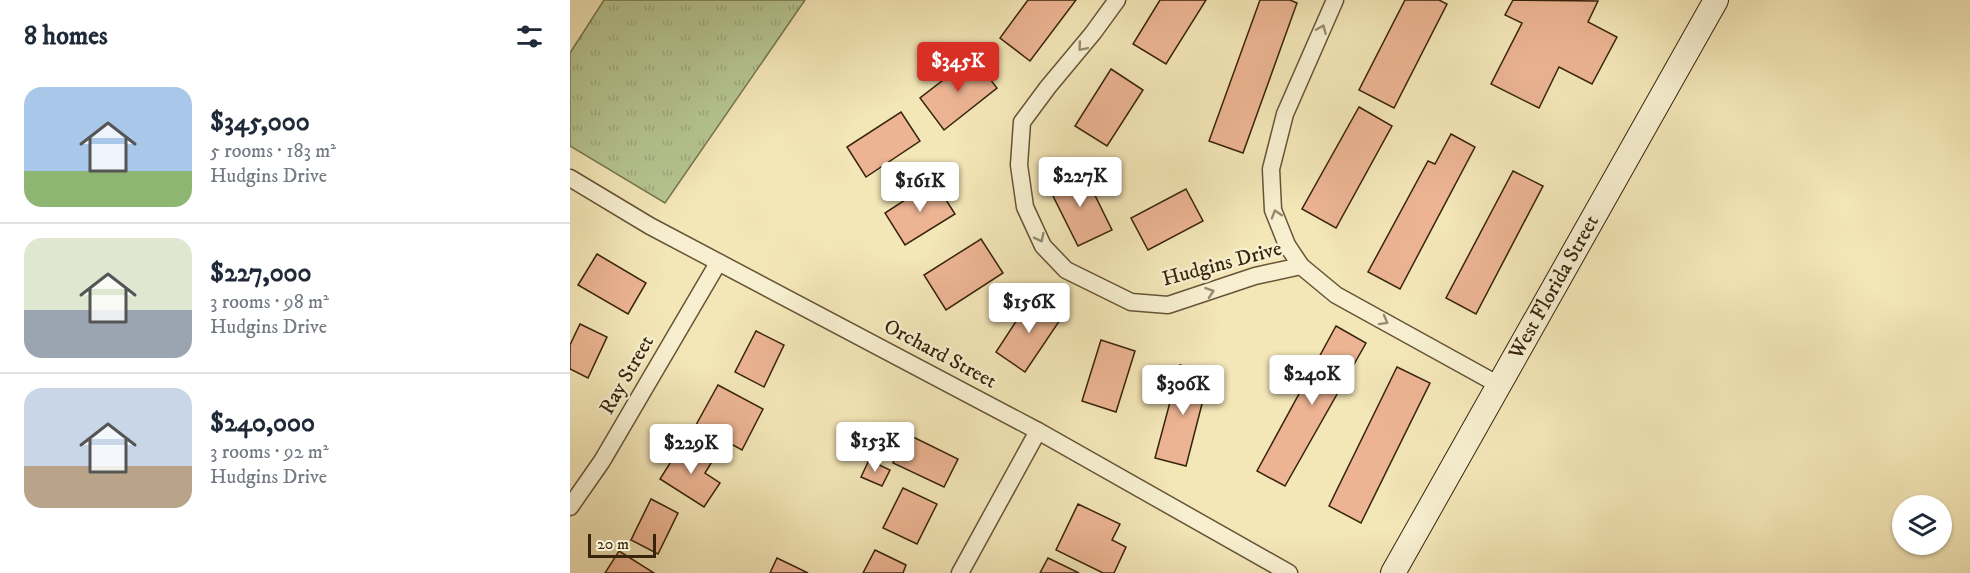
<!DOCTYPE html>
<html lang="en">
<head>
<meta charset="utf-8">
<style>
	body { margin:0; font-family:"IM FELL DW Pica",serif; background:#f6f6f7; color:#1f2937; height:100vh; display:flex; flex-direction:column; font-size:22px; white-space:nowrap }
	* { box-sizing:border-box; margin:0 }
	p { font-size:20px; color:#747a83 }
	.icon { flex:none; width:33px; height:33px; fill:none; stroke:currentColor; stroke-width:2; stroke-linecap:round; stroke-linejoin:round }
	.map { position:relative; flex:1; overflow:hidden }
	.side { display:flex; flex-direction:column; background:#fff; width:570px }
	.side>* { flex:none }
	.tools { position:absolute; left:1322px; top:495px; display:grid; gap:12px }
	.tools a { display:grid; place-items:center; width:60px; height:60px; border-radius:50%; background:#fff; box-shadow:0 2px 4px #0004; font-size:30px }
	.scale { position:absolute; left:18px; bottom:15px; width:68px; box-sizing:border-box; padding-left:6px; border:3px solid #37240b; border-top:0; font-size:16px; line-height:21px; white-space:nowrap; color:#37240b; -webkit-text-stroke:4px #f7efd0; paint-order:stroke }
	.price { position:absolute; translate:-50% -51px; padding:0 14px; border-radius:6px; background:#fff; color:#222; font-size:20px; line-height:39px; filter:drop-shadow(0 2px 3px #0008) }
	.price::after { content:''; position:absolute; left:50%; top:36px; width:18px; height:14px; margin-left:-9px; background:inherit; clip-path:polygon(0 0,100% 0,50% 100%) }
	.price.current { background:#d93025; color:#fff }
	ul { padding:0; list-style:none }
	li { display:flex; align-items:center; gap:18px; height:150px; padding:0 24px }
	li+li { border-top:2px solid #e0e1e3 }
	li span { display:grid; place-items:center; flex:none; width:168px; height:120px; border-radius:18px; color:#555 }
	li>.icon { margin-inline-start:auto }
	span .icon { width:72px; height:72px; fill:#fffc; stroke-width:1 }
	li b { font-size:26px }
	h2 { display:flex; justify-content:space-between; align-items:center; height:72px; padding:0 24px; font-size:26px }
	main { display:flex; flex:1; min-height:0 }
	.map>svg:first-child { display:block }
</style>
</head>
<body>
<main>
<section class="side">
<h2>8 homes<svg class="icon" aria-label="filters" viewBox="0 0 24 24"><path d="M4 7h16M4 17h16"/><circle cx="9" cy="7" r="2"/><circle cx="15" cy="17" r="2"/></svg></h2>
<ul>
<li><span style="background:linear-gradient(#a9c7e8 70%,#8fb573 0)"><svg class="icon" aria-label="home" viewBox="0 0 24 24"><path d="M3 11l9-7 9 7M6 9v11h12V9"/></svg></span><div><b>$345,000</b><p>5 rooms · 183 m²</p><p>Hudgins Drive</p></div></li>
<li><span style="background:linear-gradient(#dfe7d0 60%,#9aa5b1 0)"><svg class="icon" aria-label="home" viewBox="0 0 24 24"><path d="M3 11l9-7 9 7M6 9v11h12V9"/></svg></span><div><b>$227,000</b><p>3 rooms · 98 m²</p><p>Hudgins Drive</p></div></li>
<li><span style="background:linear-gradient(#c9d6e8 65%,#b9a48a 0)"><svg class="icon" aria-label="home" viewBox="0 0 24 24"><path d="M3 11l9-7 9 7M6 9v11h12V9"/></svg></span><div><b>$240,000</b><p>3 rooms · 92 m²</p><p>Hudgins Drive</p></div></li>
</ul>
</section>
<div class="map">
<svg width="1400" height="573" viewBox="0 0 1400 573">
	<defs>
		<pattern id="park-tufts" width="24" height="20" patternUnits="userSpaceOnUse" patternTransform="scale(1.5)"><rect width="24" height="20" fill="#b6c692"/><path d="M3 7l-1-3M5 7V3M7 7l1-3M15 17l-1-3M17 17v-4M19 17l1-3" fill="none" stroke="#9daa7d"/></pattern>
	</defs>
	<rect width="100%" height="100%" fill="#f3e6b7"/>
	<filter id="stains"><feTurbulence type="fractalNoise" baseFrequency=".00333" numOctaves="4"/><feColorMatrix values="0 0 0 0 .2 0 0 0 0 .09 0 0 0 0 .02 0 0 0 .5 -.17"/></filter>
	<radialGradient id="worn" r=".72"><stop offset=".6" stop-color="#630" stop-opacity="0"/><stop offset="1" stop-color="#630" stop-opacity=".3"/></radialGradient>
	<path fill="url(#park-tufts)" stroke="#76754e" stroke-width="1.5" d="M34,0H235L95,203L0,146V53Z"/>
	<g fill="#ecb493" stroke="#37240b" stroke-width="1.5">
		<path d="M458,0H506L460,61L430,38Z"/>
		<path d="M590,0H636L596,64L563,44Z"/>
		<path d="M690,0H720L727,3L673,153L639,141Z"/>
		<path d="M835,0H869L877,4L824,108L789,90Z"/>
		<path d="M943,0L1028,1L1018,22L1047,37L1022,84L989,67L969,108L921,84L952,23L935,15Z"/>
		<path d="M403,57L427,88L374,130L350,98Z"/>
		<path d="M541,69L573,90L537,146L505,126Z"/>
		<path d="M789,107L822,126L766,228L732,209Z"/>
		<path d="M331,112L350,141L296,177L277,147Z"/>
		<path d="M881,134L905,147L830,289L798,272L858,161L865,164Z"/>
		<path d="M512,169L542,230L508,246L478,186Z"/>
		<path d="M943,171L973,186L906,314L876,298Z"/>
		<path d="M364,181L385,214L335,245L315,213Z"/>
		<path d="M616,189L633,221L578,250L561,218Z"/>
		<path d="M411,239L433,273L376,310L354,275Z"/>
		<path d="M27,254L76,283L58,314L8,285Z"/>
		<path d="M462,297L492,317L455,372L426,352Z"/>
		<path d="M10,324L37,337L18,378L0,369V345Z"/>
		<path d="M766,326L796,343L715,486L687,471Z"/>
		<path d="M186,331L214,345L194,387L165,372Z"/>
		<path d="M531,340L565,351L546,412L512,401Z"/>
		<path d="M610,365L640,373L616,466L585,458Z"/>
		<path d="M827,367L860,383L791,523L759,506Z"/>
		<path d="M148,385L193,409L172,450L126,425Z"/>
		<path d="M337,434L388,459L374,487L323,463Z"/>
		<path d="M114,441L143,460L135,473L150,483L134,507L90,479Z"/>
		<path d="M299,460L320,470L312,486L291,477Z"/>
		<path d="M333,488L367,504L347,544L313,528Z"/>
		<path d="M81,499L108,513L88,554L61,540Z"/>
		<path d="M508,504L550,524L542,540L556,547L544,573H533L486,550Z"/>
		<path d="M305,550L336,565L333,573H293Z"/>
		<path d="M49,551L84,573H35Z"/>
		<path d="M207,558L238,573H200Z"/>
		<path d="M478,558L509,573H470Z"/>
	</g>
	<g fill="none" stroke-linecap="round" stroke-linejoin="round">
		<defs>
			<g id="minor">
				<path d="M547,0L523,33L478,87L452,122L449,165L455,207L473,246L496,270L561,302L598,305L685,276L731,266L766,295L929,385"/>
				<path d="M0,178L80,226L468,431L719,573"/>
				<path d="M731,266L717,245L703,210L701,169L715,114L765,0"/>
				<path d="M0,507L32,461L148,263"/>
				<path d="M390,573L468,431"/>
			</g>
			<g id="secondary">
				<path id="s1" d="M823,573L1146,0"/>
			</g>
		</defs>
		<use href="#minor" stroke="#665436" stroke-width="19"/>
		<use href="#secondary" stroke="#37240b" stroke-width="26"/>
		<use href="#minor" stroke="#f7efd0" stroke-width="16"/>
		<use href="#secondary" stroke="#f7efd0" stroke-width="24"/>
	</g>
	<defs><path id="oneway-chevron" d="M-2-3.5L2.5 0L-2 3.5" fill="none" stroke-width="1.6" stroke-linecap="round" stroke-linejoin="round" transform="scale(1.5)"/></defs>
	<g stroke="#978a6e">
		<use href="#oneway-chevron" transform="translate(752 29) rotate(-67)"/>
		<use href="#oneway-chevron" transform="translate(512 47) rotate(130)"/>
		<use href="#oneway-chevron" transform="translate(706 214) rotate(-107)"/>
		<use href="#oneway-chevron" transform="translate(470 238) rotate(64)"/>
		<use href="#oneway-chevron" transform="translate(640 292) rotate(-19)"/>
		<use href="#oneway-chevron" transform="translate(814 321) rotate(29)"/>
	</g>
	<g text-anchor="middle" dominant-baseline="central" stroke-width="5" stroke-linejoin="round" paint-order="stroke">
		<g font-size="21" fill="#37240b" stroke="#f7efd0">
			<text transform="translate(652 264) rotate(-15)">Hudgins Drive</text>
			<text stroke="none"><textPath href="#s1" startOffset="328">West Florida Street</textPath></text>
			<text transform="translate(370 354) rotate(28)">Orchard Street</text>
			<text transform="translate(57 375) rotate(-60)">Ray Street</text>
		</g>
	</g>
	<rect width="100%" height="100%" filter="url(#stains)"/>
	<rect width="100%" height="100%" fill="url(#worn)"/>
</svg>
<div class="tools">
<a><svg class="icon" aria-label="layers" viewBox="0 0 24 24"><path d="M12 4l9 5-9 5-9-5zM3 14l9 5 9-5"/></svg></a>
</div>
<div class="scale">20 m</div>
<b class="price current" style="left:388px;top:93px">$345K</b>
<b class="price" style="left:510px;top:208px">$227K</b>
<b class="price" style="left:350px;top:213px">$161K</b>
<b class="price" style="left:459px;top:334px">$156K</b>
<b class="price" style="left:742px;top:406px">$240K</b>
<b class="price" style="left:613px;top:416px">$306K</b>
<b class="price" style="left:305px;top:473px">$153K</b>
<b class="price" style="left:121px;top:475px">$229K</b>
</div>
</main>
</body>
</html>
